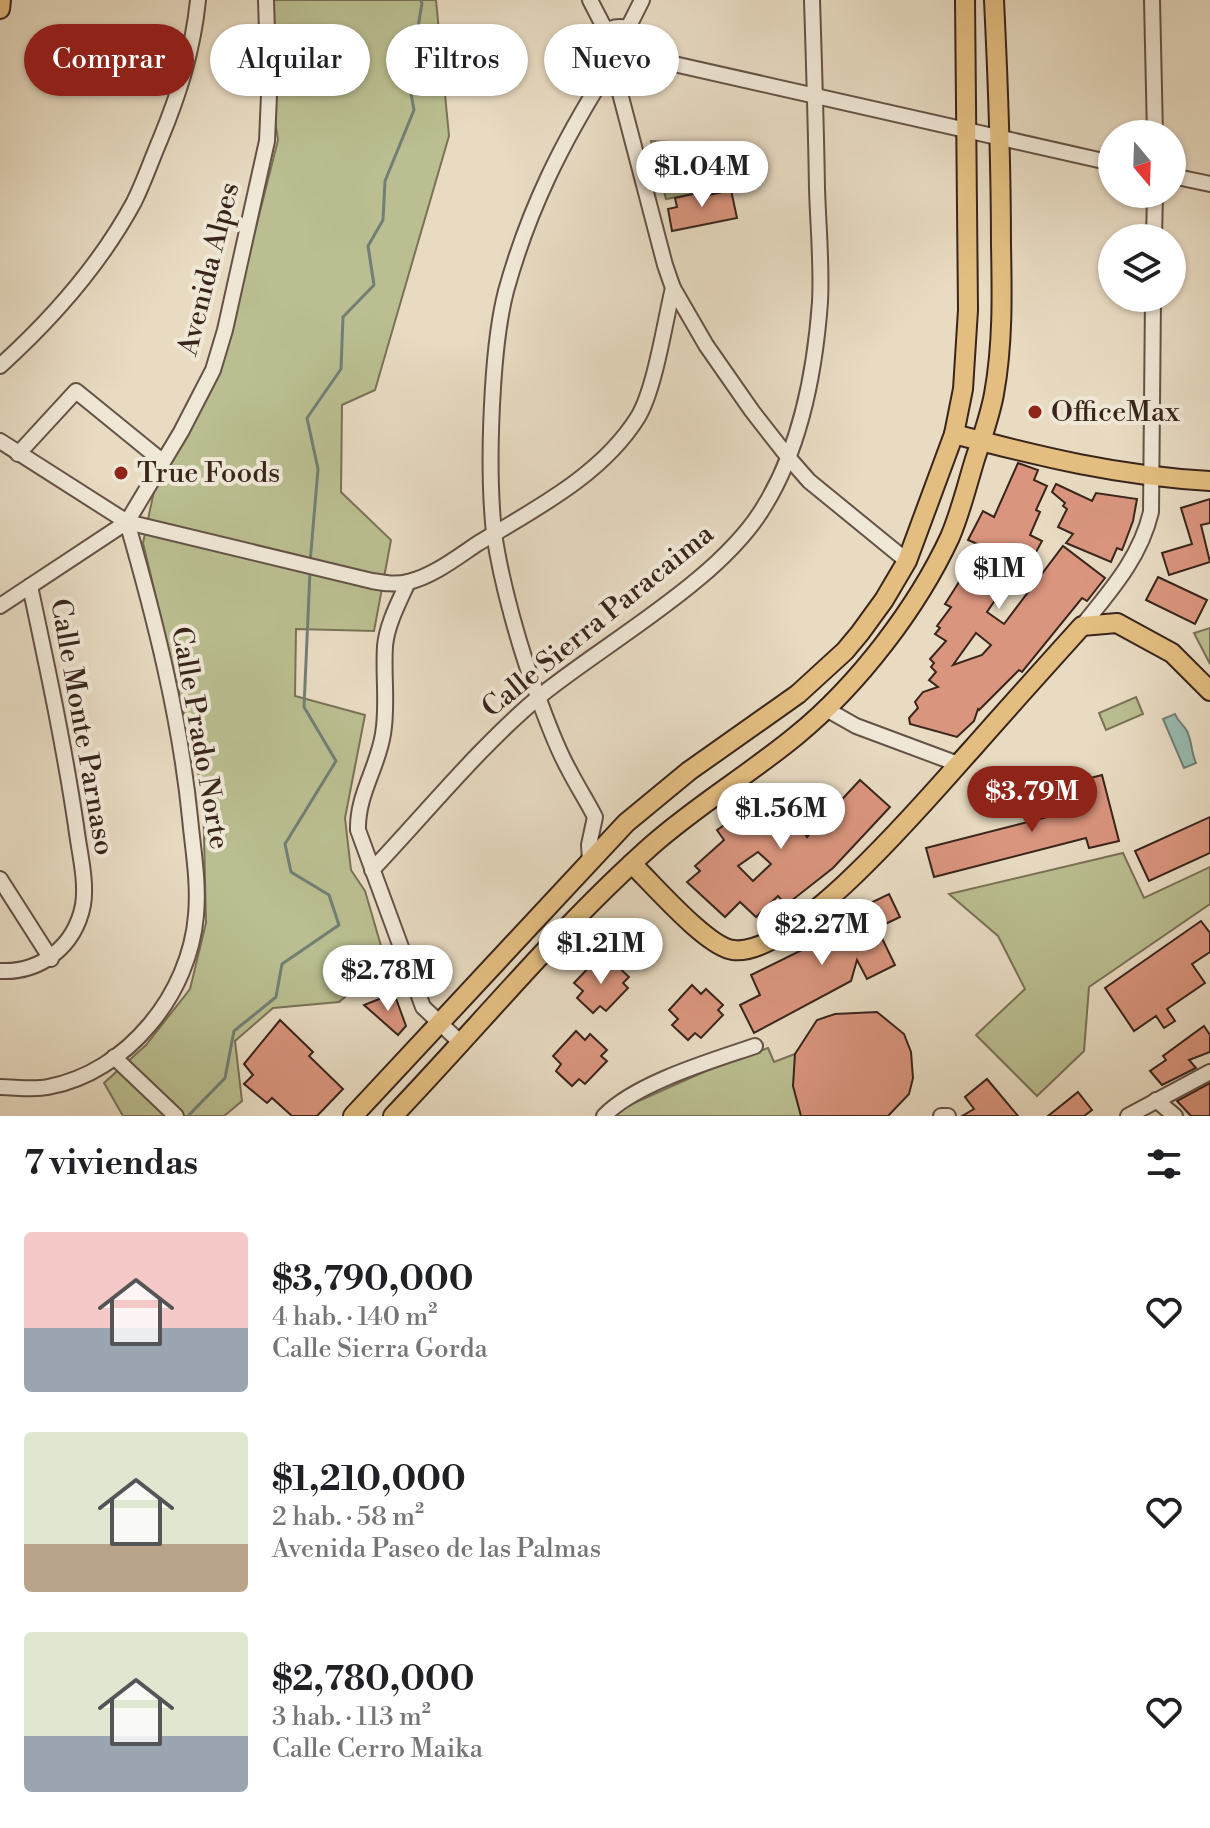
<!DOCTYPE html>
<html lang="es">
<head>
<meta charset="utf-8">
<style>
	body { margin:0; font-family:"Libre Bodoni",serif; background:#f2f2f2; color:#202124; height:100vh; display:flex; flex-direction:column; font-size:30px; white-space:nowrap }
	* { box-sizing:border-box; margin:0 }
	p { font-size:26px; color:#757577 }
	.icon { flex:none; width:44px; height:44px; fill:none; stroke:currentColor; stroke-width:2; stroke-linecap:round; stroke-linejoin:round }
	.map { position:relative; height:1116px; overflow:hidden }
	.details { display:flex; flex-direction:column; background:#fff; flex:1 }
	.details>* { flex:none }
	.hud { position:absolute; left:24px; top:24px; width:800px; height:72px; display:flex; gap:16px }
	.needle { width:52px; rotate:161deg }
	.controls { position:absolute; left:1098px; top:120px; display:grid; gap:16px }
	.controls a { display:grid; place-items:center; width:88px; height:88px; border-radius:50%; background:#fff; box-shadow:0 2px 6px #0004; font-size:40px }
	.price { position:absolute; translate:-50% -68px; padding:0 18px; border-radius:28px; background:#fff; color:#222; font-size:26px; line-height:52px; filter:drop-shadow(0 2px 4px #0008) }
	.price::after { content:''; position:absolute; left:50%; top:48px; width:24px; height:18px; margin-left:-12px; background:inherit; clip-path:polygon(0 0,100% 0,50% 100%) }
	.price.on { background:#8f2418; color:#fff }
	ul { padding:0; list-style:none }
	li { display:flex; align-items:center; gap:24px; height:200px; padding:0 24px }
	li span { display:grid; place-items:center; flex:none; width:224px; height:160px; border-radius:8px; color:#555 }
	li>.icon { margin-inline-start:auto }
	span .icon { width:96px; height:96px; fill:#fffc; stroke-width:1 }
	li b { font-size:34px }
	h2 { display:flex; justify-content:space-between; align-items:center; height:96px; padding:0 24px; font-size:34px }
	.tag { padding:0 28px; border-radius:36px; background:#fff; box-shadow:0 2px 6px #0004; font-size:28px; line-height:72px }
	.tag.on { background:#8f2418; color:#fff }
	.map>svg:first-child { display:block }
</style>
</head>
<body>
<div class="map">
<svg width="1210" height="1116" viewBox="0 0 1210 1116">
	<rect width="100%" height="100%" fill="#e8dbc2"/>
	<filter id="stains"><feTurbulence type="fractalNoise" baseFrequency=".0025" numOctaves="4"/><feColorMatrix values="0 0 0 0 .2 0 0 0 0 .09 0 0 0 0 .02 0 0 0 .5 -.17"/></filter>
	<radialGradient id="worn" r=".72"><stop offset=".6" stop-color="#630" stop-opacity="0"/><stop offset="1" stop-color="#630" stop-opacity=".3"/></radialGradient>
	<g fill="#babe90" stroke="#7a7256" stroke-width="2">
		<path d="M271,0H436L449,136L375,390L342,405L341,492L391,540L374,631L296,629L295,696L365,715L345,818L351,870L365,891L386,963L339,1002L273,1008L235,1041L242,1101L224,1116H123L104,1083L146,1045L190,989L206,923L203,793L143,543L154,491L230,331L278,140L274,113L277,95Z"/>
		<path d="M651,141L671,142L676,151L685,152L689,170L678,173L681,190L692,189L693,194L666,199Z"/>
		<path d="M723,146L731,190L713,194L705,153H708V149Z"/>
		<path d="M1210,628V664L1194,633Z"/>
		<path d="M1136,697L1143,714L1106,730L1099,713Z"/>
		<path d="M1123,853L1144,898L1210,867V904L1089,987L1084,1051L1037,1096L976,1035L1025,989L998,936L949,894Z"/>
		<path d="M768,1048L774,1062L795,1054L801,1116H616L623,1108L717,1066Z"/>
	</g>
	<path fill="#98bbb0" stroke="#727f75" stroke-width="2" d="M1175,714C1178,722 1183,724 1187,731C1192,741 1191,752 1196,763L1184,768L1163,719Z"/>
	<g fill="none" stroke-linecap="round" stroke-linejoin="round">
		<g stroke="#727f75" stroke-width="3">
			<path d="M310,563L318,469L307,418L341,369L343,317L374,285L368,246L383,220L385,181L414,110L409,82L422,3L420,0"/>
			<path d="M188,1116L225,1078L234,1031L276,997L282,964L339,925L329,895L291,872L285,844L336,761L304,707L310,571"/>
		</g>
	</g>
	<g fill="#da957e" stroke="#39251c" stroke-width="2" fill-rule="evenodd">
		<path d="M706,184L709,195L731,190L737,218L672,231L668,209L677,207L675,198L693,194L692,186Z"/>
		<path d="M1018,463L1038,470L1034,480L1047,486L1036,510L1040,512L1030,535L1042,541L1027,569L1019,565L1001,597L998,596L987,612L1004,624L1063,546L1105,578L1087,601L1082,598L1022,672L1019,670L979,710L978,709L974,721L957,737L910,724L909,718L918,708L915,702L923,692L938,687L929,680L936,672L931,667L934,663L930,659L946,641L935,634L940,628L937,626L951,607L945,604L982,546L968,540L983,511L994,517ZM976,633L991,645L982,655L953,665Z"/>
		<path d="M1056,484L1092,501L1096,493L1137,499L1133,521L1124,545L1122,550L1117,548L1111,562L1066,543L1073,534L1058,527L1067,509L1063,506L1065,503L1052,492Z"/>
		<path d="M1210,499V523L1201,525L1210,562L1169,575L1162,553L1192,544L1181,508Z"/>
		<path d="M1158,577L1207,600L1195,624L1146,600Z"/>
		<path d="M1102,775L1119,841L1089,848L1086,838L934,877L926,848L1086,807L1079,781Z"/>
		<path d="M860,780L890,807L833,868L786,905L778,896L756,917L740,902L725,917L687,882L700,871L695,866L724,840L717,830L751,807L748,802L764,792L770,801L781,795L807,837ZM758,852L771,864L753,881L738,866Z"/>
		<path d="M1210,817V853L1149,881L1135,851Z"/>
		<path d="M889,894L900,917L877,928L895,965L867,979L857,960L851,981L754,1033L740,1005L760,995L751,975L861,921L856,910Z"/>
		<path d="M1201,921L1210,933V952L1192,964L1205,983L1167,1009L1175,1021L1164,1028L1156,1016L1134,1031L1105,988Z"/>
		<path d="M598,958L607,967L612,961L629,977L623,983L628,988L606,1011L600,1006L593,1013L577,998L583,991L574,983Z"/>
		<path d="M692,985L701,994L706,989L723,1005L718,1010L723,1015L701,1038L695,1033L688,1040L672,1025L678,1019L669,1010Z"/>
		<path d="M394,993L406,1026L398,1035L364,1005Z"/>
		<path d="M877,1012L904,1034L911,1052L913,1078L909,1094L888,1116H801L793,1086L795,1054L817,1020L835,1014Z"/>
		<path d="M280,1020L313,1052L309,1056L343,1089L317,1116H292L272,1098L267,1103L244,1084L253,1075L244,1064Z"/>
		<path d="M1204,1026L1210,1035V1052L1189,1060L1196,1068L1162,1085L1150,1071L1166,1060L1163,1056Z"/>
		<path d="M576,1031L585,1040L590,1034L607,1050L601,1056L607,1061L585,1084L579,1079L572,1086L556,1071L561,1064L553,1056Z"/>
		<path d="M987,1079L1018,1116H962L974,1109L965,1097Z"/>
		<path d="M1210,1083V1116H1191L1177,1101Z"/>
		<path d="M1078,1092L1092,1110L1084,1116H1048Z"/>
	</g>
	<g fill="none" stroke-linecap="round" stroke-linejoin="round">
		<defs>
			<g id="minor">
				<path d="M590,0L606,31"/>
				<path d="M1152,0L1155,134"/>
				<circle cx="620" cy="51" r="24"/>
				<path d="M628,28L642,0"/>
				<path d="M643,57L1112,163"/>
				<path d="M615,74L665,265L673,288L706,345L752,411L788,457L809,481L907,561"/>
				<path d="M1172,176L1210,184"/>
				<path d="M1154,238L1155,194"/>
				<path d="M0,366C53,318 100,265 134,202C144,182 151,161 160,140C179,94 193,50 198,0"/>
				<path d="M0,441L127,522L372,581C384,583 396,585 408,582C433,576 456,558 477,544C535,509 602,475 638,417C655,389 665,321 673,288"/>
				<path d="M18,454L76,391L162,461"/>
				<path d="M408,582C399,602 387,624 385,646C383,676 388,705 383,734C378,767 357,795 358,830L423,1007L462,1044"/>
				<path d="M0,606L127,522L181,432L213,370L225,330L267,141L269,95L266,0"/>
				<path d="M1082,626C1111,590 1140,558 1151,512L1153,298"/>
				<path d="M826,709L856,726L958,764"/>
				<path d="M590,861L589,845L595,817C587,801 577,786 569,770C556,747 547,721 538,697C520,650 501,582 494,533C489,485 490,435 493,387C495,355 498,322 506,291C529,208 562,143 607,71"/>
				<path d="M372,870C426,813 480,746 540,696C608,641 722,579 765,505C801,446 815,371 820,302C822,265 818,225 817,188C816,125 814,63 812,0"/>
				<path d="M0,879L51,959"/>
				<path d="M0,971C41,973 75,946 83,905C87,881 79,851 76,826C64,745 47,666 30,586"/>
				<path d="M114,1057L176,1116"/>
				<path d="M0,1087C15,1087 33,1090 48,1087C128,1072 190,993 196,915C199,882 193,850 190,818C180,718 155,619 127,522"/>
				<path d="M1156,1100L1175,1116"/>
				<path d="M604,1116C636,1083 711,1061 755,1046"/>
				<path d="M941,1116H948"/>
				<path d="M1128,1116L1210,1072"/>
			</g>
			<g id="major">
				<path d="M0,9L1,0"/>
				<path d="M954,434C1041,457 1119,476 1210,481"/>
				<path d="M632,864C654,885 707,947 733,950C794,959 932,793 972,749C1008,708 1045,667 1082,626L1117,623L1172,653L1210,691"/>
				<path d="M353,1116L626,823L689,771L798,694L845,651L860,633L884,600L907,561L954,434L963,389L968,310L965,0"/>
				<path d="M393,1116C479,1026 558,929 651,846C697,805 750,774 797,735C858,685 917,608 950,537C961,511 967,485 975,459C982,438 990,416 994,394C1003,345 1002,294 1001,245C1001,163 998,82 994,0"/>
			</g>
		</defs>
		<use href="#minor" stroke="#655246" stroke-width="18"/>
		<use href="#major" stroke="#39251c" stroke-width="22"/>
		<use href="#minor" stroke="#f0e8d7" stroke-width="14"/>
		<use href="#major" stroke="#e4be81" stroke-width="18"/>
	</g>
	<g fill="#8f2418" stroke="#f0e8d7" stroke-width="3">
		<circle cx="1035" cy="412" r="8"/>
		<circle cx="121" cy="473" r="8"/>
	</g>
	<g text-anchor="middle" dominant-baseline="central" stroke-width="8" stroke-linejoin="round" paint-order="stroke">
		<g font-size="28" fill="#39251c" stroke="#f0e8d7">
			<text transform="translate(209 269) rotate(-76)">Avenida Alpes</text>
			<text transform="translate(598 621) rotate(-39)">Calle Sierra Paracaima</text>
			<text transform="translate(82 727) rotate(80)">Calle Monte Parnaso</text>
			<text transform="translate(200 738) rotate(80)">Calle Prado Norte</text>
		</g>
		<g font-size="28" fill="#39251c" stroke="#f0e8d7" text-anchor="start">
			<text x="1051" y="412">OfficeMax</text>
			<text x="137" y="473">True Foods</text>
		</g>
	</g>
	<rect width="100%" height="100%" filter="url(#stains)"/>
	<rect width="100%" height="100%" fill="url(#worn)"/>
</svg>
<div class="controls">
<a><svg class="needle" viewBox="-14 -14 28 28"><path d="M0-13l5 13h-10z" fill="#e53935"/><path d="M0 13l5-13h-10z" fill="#757577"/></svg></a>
<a><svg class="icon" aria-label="layers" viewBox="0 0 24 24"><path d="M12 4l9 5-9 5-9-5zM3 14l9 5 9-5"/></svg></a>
</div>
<b class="price" style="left:702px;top:209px">$1.04M</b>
<b class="price" style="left:999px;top:611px">$1M</b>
<b class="price on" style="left:1032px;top:834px">$3.79M</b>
<b class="price" style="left:781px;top:851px">$1.56M</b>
<b class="price" style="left:822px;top:967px">$2.27M</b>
<b class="price" style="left:601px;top:986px">$1.21M</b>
<b class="price" style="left:388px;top:1013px">$2.78M</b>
<div class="hud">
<a class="tag on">Comprar</a>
<a class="tag">Alquilar</a>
<a class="tag">Filtros</a>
<a class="tag">Nuevo</a>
</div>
</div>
<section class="details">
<h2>7 viviendas<svg class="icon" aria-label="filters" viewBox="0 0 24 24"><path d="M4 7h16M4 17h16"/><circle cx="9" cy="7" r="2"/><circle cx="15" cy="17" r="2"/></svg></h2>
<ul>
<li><span style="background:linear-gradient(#f6c9c9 60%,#9aa5b1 0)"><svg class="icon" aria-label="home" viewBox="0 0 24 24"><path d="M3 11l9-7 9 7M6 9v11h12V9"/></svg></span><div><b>$3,790,000</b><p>4 hab. · 140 m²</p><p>Calle Sierra Gorda</p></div><svg class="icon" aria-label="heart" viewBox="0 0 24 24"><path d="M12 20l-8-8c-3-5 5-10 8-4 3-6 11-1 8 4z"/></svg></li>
<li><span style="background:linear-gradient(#dfe7d0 70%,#b9a48a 0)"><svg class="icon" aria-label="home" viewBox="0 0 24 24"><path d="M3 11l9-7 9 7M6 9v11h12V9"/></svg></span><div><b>$1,210,000</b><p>2 hab. · 58 m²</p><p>Avenida Paseo de las Palmas</p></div><svg class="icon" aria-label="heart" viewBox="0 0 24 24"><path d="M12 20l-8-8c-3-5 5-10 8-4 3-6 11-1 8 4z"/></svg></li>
<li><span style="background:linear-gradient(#dfe7d0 65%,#9aa5b1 0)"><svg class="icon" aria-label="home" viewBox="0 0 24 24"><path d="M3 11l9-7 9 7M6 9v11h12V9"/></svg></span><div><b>$2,780,000</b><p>3 hab. · 113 m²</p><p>Calle Cerro Maika</p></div><svg class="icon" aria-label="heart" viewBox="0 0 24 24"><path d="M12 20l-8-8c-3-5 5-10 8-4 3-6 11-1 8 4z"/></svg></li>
</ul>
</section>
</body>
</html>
